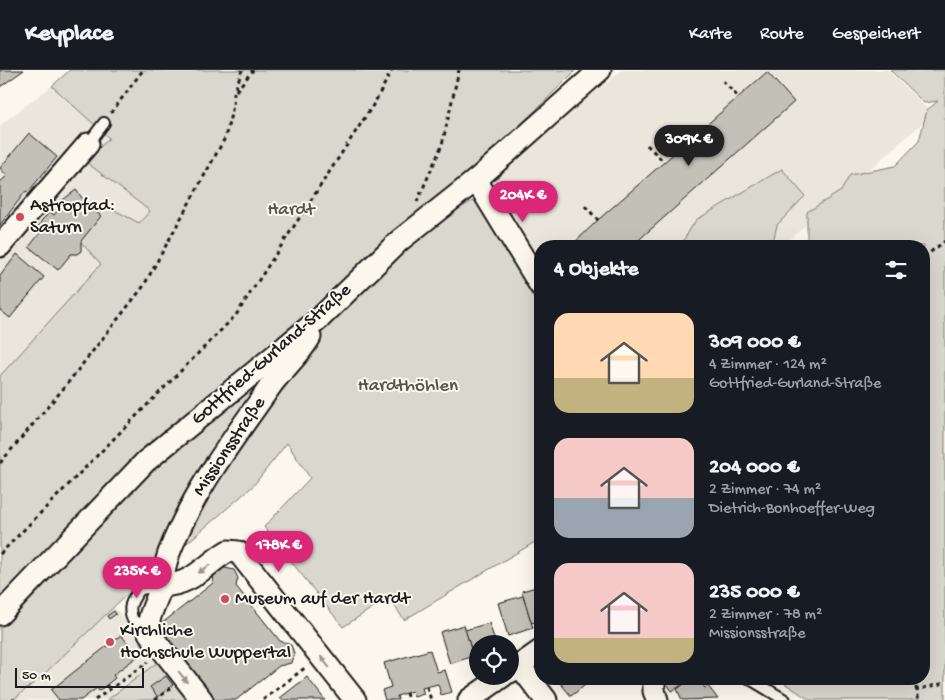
<!DOCTYPE html>
<html lang="de">
<head>
<meta charset="utf-8">
<style>
	body { margin:0; font-family:"Gochi Hand",sans-serif; background:#20242c; color:#f1f3f6; height:100vh; display:flex; flex-direction:column; font-size:19px; white-space:nowrap }
	* { box-sizing:border-box; margin:0 }
	p { font-size:16px; color:#9ea1a6 }
	.icon { flex:none; width:28px; height:28px; fill:none; stroke:currentColor; stroke-width:2; stroke-linecap:round; stroke-linejoin:round }
	.map { position:relative; flex:1; overflow:hidden }
	.side { position:absolute; left:534px; top:170px; width:396px; height:445px; display:flex; flex-direction:column; background:#171b24; border-radius:20px; box-shadow:0 5px 20px #0002 }
	.side>* { flex:none }
	.controls { position:absolute; left:469px; top:565px; display:grid; gap:10px }
	.controls a { display:grid; place-items:center; width:50px; height:50px; border-radius:50%; background:#171b24; box-shadow:0 5px 20px #0002; font-size:25px }
	.scale { position:absolute; left:15px; bottom:12px; width:129px; box-sizing:border-box; padding-left:5px; border:2px solid #1c1c1c; border-top:0; font-size:14px; line-height:18px; white-space:nowrap; color:#1c1c1c; -webkit-text-stroke:4px #fbf7ec; paint-order:stroke }
	.price { position:absolute; translate:-50% -42px; padding:0 11px; border-radius:18px; background:#db2777; color:#fff; font-size:16px; line-height:32px; filter:drop-shadow(0 1px 2px #0008) }
	.price::after { content:''; position:absolute; left:50%; top:30px; width:15px; height:11px; margin-left:-8px; background:inherit; clip-path:polygon(0 0,100% 0,50% 100%) }
	.price.active { background:#222; color:#fff }
	ul { padding:0; list-style:none }
	li { display:flex; align-items:center; gap:15px; height:125px; padding:0 20px }
	li span { display:grid; place-items:center; flex:none; width:140px; height:100px; border-radius:15px; color:#555 }
	li>.icon { margin-inline-start:auto }
	span .icon { width:60px; height:60px; fill:#fffc; stroke-width:1 }
	li b { font-size:21px }
	h2 { display:flex; justify-content:space-between; align-items:center; height:60px; padding:0 20px; font-size:21px }
	header { display:flex; align-items:center; gap:30px; box-sizing:border-box; height:70px; padding:0 25px; background:#171b24; border-bottom:1px solid #363941 }
	header strong { font-size:24px }
	nav { display:flex; gap:28px; margin-inline-start:auto; font-size:18px }
	.map>svg:first-child { display:block }
</style>
</head>
<body>
<header>
<strong>Keyplace</strong>
<nav><a>Karte</a><a>Route</a><a>Gespeichert</a></nav>
</header>
<div class="map">
<svg width="945" height="630" viewBox="0 0 945 630">
	<rect width="100%" height="100%" fill="#fbf7ec"/>
	<filter id="ink" filterUnits="userSpaceOnUse"><feTurbulence type="fractalNoise" baseFrequency=".02" numOctaves="2"/><feDisplacementMap in="SourceGraphic" scale="10" xChannelSelector="R" yChannelSelector="G"/><feConvolveMatrix kernelMatrix="1 2 1 2 8 2 1 2 1" color-interpolation-filters="sRGB"/></filter>
	<g filter="url(#ink)">
		<g fill="#eae6dc">
			<path d="M622,0H887L933,44L782,176H540V195L489,109Z"/>
			<path d="M52,16L109,68L86,92L150,141L0,306V55Z"/>
			<path d="M114,537L191,630H13L41,607Z"/>
		</g>
		<g fill="#dad7ce" stroke="#7b7a75">
			<path d="M70,0H576L463,112L457,140L476,129L540,239V469L404,550L389,527L343,557L264,457L310,408L287,373L253,416L121,530L41,607L13,630H0V306L101,194L77,168L101,133L139,153L150,141L86,92L109,68L52,16Z"/>
			<path d="M890,0H945V630H810L778,609H924V176H807V142L841,121L850,105L895,96L919,71L927,40L938,31L924,33Z"/>
			<path d="M782,99L805,126L777,155L772,176H680L696,150Z"/>
			<path d="M158,592L188,630H107Z"/>
		</g>
		<g fill="#c3c0b8" stroke="#1c1c1c">
			<path d="M0,0H24L0,17Z"/>
			<path d="M767,2L794,32L632,176H571L598,150Z"/>
			<path d="M29,63L57,87L28,122L26,121L0,155V112L7,106L0,98Z"/>
			<path d="M76,120L86,133L101,146L81,171V181L77,184H71L58,200L29,177L40,163L36,160L42,150L50,142L54,145L62,135L60,132Z"/>
			<path d="M17,184L44,207L10,248L0,240V206Z"/>
			<path d="M221,497L234,500L238,508L236,516L280,571L291,575L294,583L291,593L279,596L236,630H213L156,558L213,513L214,503Z"/>
			<path d="M540,516V551L531,553L522,521Z"/>
			<path d="M523,526L533,558L508,566L498,533Z"/>
			<path d="M114,541L116,544L109,549L107,546Z"/>
			<path d="M489,553L496,574H478V590L475,591L465,560Z"/>
			<path d="M464,555L473,586L450,594L440,562Z"/>
			<path d="M121,565L138,586L113,605L115,608L99,621L97,618L81,630H59L51,620Z"/>
			<path d="M430,580L437,602L445,600L452,622L441,625L438,614L422,618L424,624L414,627L412,621L397,626L398,630H385L382,620L391,617L384,593Z"/>
			<path d="M166,606L173,615L158,627L150,617Z"/>
			<path d="M307,607L325,630H282L280,628Z"/>
			<path d="M557,609H593L571,626Z"/>
			<path d="M673,609H689L690,610L672,621L667,614Z"/>
			<path d="M698,609L705,618L708,616L718,629L682,630L677,619L691,609Z"/>
		</g>
		<g fill="none" stroke-linecap="round" stroke-linejoin="round">
			<defs>
				<g id="service">
					<path d="M88,74L104,53"/>
					<path d="M147,554L134,552C126,538 132,530 140,519L161,516"/>
					<path d="M750,609L785,630"/>
				</g>
				<g id="minor">
					<path d="M476,110L540,215"/>
					<path d="M0,176L88,74"/>
					<path d="M161,516C193,515 203,496 228,481L238,482L355,630"/>
					<path d="M0,544L145,392L319,249L399,171L476,110L600,0"/>
					<path d="M519,595L546,630"/>
					<path d="M510,602L540,581"/>
					<path d="M654,609V621L657,630"/>
					<path d="M202,630L149,563C146,547 157,532 161,516C164,505 165,494 169,483C193,421 234,368 272,314C284,298 300,285 310,267"/>
					<path d="M469,630L503,606"/>
				</g>
			</defs>
			<use href="#service" stroke="#1c1c1c" stroke-width="14"/>
			<use href="#minor" stroke="#1c1c1c" stroke-width="25"/>
			<g stroke="#1c1c1c" stroke-width="3" stroke-dasharray="4 4" stroke-linecap="butt">
				<path d="M723,11L738,27"/>
				<path d="M236,21L253,0"/>
				<path d="M111,43L143,0"/>
				<path d="M647,75L664,92"/>
				<path d="M417,132L442,75L459,0"/>
				<path d="M585,136L598,150"/>
				<path d="M924,187L945,171"/>
				<path d="M0,393L63,319L143,217L225,68L233,36L234,23L242,0"/>
				<path d="M0,484L236,245L375,32L392,0"/>
				<path d="M914,609L919,630"/>
				<path d="M106,615L110,619"/>
				<path d="M427,617L431,630"/>
				<path d="M915,620L945,613"/>
				<path d="M406,623L408,630"/>
				<path d="M12,630H15"/>
				<path d="M95,630L148,592"/>
				<path d="M155,630L171,618"/>
				<path d="M263,630L306,597"/>
			</g>
			<use href="#service" stroke="#fbf7ec" stroke-width="10"/>
			<use href="#minor" stroke="#fbf7ec" stroke-width="21"/>
		</g>
		<defs><path id="oneway-solid" d="M-6-.8H1V-3.2L6.5 0L1 3.2V.8H-6Z" transform="scale(1.25)"/></defs>
		<g fill="#97948e">
			<use href="#oneway-solid" transform="translate(204 499) rotate(144)"/>
			<use href="#oneway-solid" transform="translate(325 592) rotate(-128)"/>
			<use href="#oneway-solid" transform="translate(183 607) rotate(51)"/>
		</g>
	</g>
	<g fill="#d1495b" stroke="#fbf7ec" stroke-width="2">
		<circle cx="20" cy="147" r="5"/>
		<circle cx="225" cy="529" r="5"/>
		<circle cx="110" cy="572" r="5"/>
	</g>
	<g text-anchor="middle" dominant-baseline="central" stroke-width="4" stroke-linejoin="round" paint-order="stroke">
		<g font-size="19" fill="#1c1c1c" stroke="#fbf7ec" text-anchor="start">
			<text x="30" y="136">Astropfad:<tspan x="30" dy="22">Saturn</tspan></text>
			<text x="235" y="529">Museum auf der Hardt</text>
			<text x="120" y="561">Kirchliche<tspan x="120" dy="22">Hochschule Wuppertal</tspan></text>
		</g>
		<g font-size="19" fill="#555451" stroke="#fbf7ec">
			<text x="291" y="140">Hardt</text>
			<text x="408" y="316">Hardthöhlen</text>
		</g>
		<g font-size="19" fill="#1c1c1c" stroke="#fbf7ec">
			<text transform="translate(272 285) rotate(-41)">Gottfried-Gurland-Straße</text>
			<text transform="translate(230 377) rotate(-56)">Missionsstraße</text>
		</g>
	</g>
</svg>
<div class="controls">
<a><svg class="icon" aria-label="locate" viewBox="0 0 24 24"><circle cx="12" cy="12" r="6"/><path d="M12 2v4M12 18v4M2 12h4M18 12h4"/></svg></a>
</div>
<div class="scale">50 m</div>
<b class="price active" style="left:689px;top:97px">309K €</b>
<b class="price" style="left:523px;top:153px">204K €</b>
<b class="price" style="left:279px;top:503px">178K €</b>
<b class="price" style="left:137px;top:529px">235K €</b>
<section class="side">
<h2>4 Objekte<svg class="icon" aria-label="filters" viewBox="0 0 24 24"><path d="M4 7h16M4 17h16"/><circle cx="9" cy="7" r="2"/><circle cx="15" cy="17" r="2"/></svg></h2>
<ul>
<li><span style="background:linear-gradient(#ffd9b3 65%,#c2b280 0)"><svg class="icon" aria-label="home" viewBox="0 0 24 24"><path d="M3 11l9-7 9 7M6 9v11h12V9"/></svg></span><div><b>309 000 €</b><p>4 Zimmer · 124 m²</p><p>Gottfried-Gurland-Straße</p></div></li>
<li><span style="background:linear-gradient(#f6c9c9 60%,#9aa5b1 0)"><svg class="icon" aria-label="home" viewBox="0 0 24 24"><path d="M3 11l9-7 9 7M6 9v11h12V9"/></svg></span><div><b>204 000 €</b><p>2 Zimmer · 74 m²</p><p>Dietrich-Bonhoeffer-Weg</p></div></li>
<li><span style="background:linear-gradient(#f6c9c9 75%,#c2b280 0)"><svg class="icon" aria-label="home" viewBox="0 0 24 24"><path d="M3 11l9-7 9 7M6 9v11h12V9"/></svg></span><div><b>235 000 €</b><p>2 Zimmer · 78 m²</p><p>Missionsstraße</p></div></li>
</ul>
</section>
</div>
</body>
</html>
